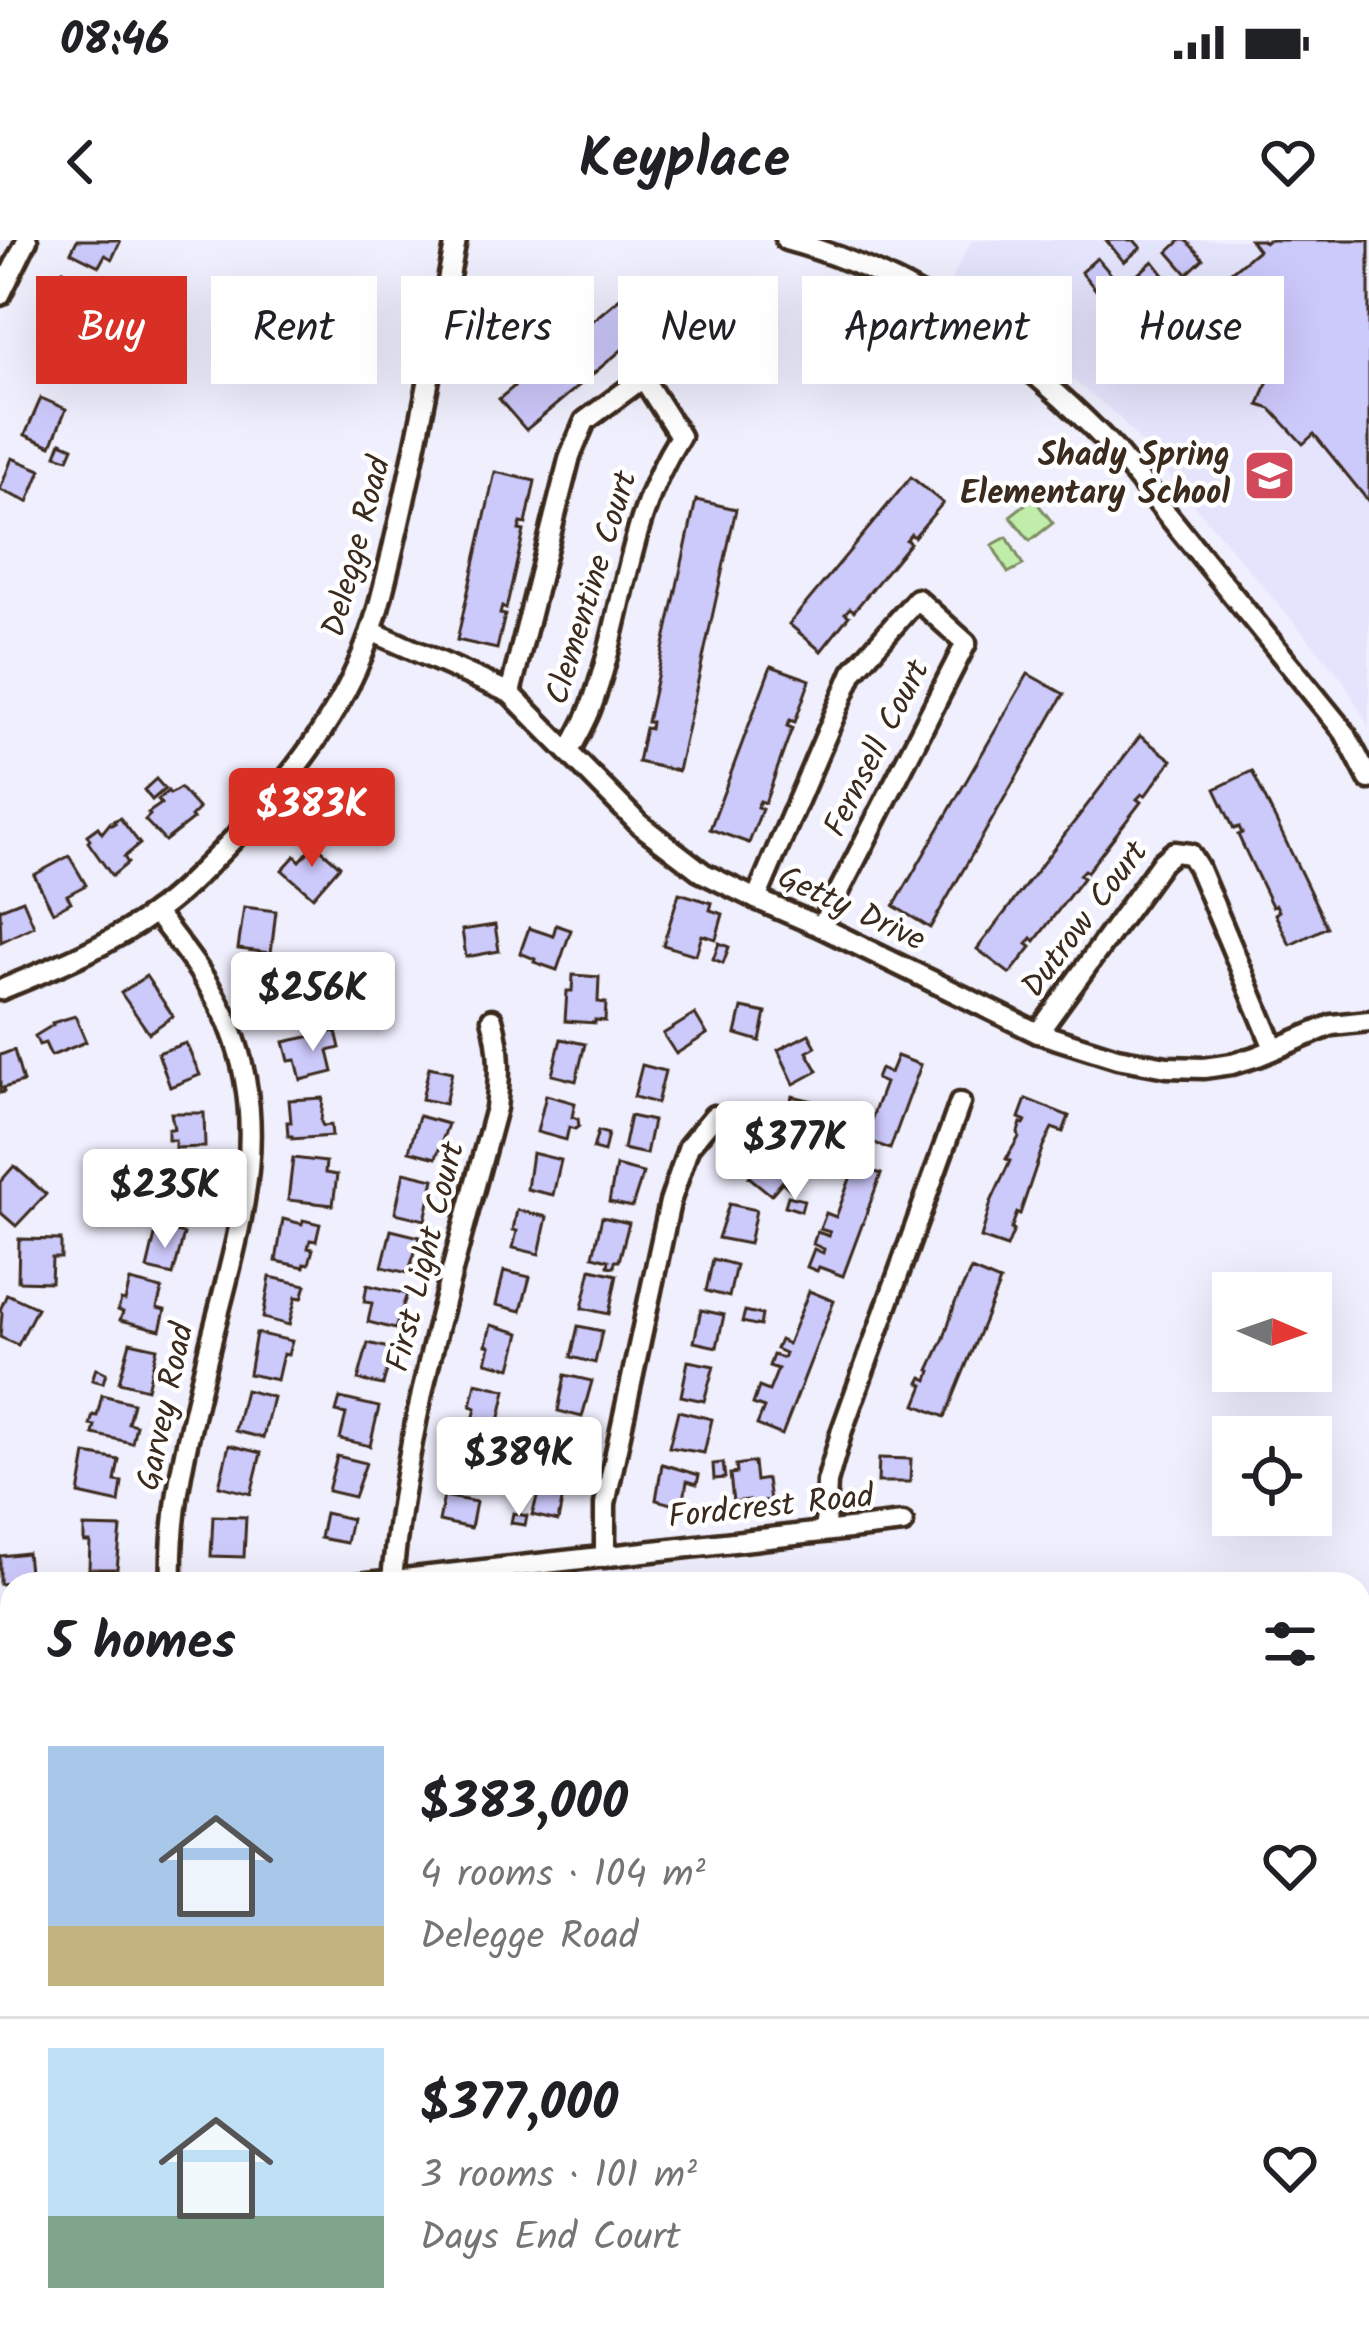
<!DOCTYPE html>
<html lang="en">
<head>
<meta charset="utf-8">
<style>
	body { margin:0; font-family:Kalam,sans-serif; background:#f6f6f6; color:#202124; height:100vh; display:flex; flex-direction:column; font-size:45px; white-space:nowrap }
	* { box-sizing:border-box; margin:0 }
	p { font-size:39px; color:#757577 }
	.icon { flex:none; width:66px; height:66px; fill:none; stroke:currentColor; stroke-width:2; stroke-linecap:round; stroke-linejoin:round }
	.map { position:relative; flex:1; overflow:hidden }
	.drawer { position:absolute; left:0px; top:1332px; width:1371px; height:771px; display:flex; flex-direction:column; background:#fff; border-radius:36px 36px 0 0; box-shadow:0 12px 48px #0002 }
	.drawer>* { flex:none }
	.banner { position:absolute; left:36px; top:36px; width:1299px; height:108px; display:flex; gap:24px }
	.needle { width:78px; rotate:92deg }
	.fabs { position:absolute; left:1212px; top:1032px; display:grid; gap:24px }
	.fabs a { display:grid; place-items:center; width:120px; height:120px; border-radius:0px; background:#fff; box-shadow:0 12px 48px #0002; font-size:60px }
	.price { position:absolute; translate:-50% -102px; padding:0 27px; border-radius:12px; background:#fff; color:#222; font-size:39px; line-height:78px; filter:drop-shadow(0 3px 6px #0008) }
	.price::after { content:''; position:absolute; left:50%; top:72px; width:36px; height:27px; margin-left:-18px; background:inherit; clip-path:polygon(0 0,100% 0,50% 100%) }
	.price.selected { background:#d93025; color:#fff }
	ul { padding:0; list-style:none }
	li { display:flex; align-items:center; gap:36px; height:300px; padding:0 48px }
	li+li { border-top:3px solid #e0e0e0 }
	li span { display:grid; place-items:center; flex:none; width:336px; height:240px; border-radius:0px; color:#555 }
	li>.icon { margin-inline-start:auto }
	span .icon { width:144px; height:144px; fill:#fffc; stroke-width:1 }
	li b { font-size:51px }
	h2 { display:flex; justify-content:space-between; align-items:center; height:144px; padding:0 48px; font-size:51px }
	.pill { padding:0 42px; border-radius:0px; background:#fff; box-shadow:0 12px 48px #0002; font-size:42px; line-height:108px }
	.pill.selected { background:#d93025; color:#fff }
	.status { display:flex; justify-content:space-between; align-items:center; height:84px; padding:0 60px; background:#fff; direction:ltr }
	.status svg { height:33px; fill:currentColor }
	header { display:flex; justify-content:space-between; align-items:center; height:156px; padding:0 48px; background:#fff; font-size:54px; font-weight:700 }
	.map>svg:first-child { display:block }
</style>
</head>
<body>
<div class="status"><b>08:46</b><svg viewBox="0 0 49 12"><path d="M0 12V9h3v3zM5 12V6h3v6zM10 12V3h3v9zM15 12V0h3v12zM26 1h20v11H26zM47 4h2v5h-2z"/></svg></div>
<header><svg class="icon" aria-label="back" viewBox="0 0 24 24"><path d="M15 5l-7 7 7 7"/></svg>Keyplace<svg class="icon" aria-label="heart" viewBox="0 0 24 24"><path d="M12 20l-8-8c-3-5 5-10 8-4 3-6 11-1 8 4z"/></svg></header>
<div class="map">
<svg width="1369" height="2101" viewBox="0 0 1369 2101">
	<rect width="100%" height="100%" fill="#f0effe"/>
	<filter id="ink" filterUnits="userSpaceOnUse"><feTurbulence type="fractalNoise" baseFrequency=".00833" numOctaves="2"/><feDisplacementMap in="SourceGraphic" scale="24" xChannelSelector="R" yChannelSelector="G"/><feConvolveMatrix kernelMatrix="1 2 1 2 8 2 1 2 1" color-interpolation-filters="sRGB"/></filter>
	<g filter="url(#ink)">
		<g fill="#e5e4fd">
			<path d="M972,0H1369V487L1343,440L1119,177L951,40Z"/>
			<path d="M128,2091H302L324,2101H86L87,2098Z"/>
		</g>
		<g fill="#c0edaa" stroke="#7e8c64" stroke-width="3">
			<path d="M1033,258L1053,283L1030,301L1010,276Z"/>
			<path d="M1007,297L1023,325L1008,333L992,305Z"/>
			<path d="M1369,1472V1883L1359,1885V1473Z"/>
			<path d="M12,1639V1902L0,1904V1640Z"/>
			<path d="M12,2079V2091H128L87,2098L86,2101H0V2082Z"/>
			<path d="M302,2091H852L935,2101H324Z"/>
		</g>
		<g fill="#ccc9fb" stroke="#3b2a1e" stroke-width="3">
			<path d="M77,0H117L120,2L112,19L105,15L99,26L71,12Z"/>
			<path d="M1106,0H1134L1141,8L1124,22Z"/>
			<path d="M1181,0H1186L1203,19L1187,34L1168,12Z"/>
			<path d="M1250,0H1262L1265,3L1268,0H1369V262L1314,194L1303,204L1271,169L1259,165L1269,138L1264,125L1261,126L1257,117L1248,110L1249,107L1237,99L1209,104L1207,92L1192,75L1236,38L1231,32L1258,10Z"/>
			<path d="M1097,18L1117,41L1100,55L1081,32Z"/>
			<path d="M1153,21L1171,44L1155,57L1137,35Z"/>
			<path d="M63,30L86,40L88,36L93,38L91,42L109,49L100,71L92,68L90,74L52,58Z"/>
			<path d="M646,36L673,67L526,190L499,159Z"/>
			<path d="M56,97L84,108L71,141L42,130Z"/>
			<path d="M41,158L66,169L51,206L25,195Z"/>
			<path d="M61,202L73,207L68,219L56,215Z"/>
			<path d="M12,218L41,230L28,262L0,250Z"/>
			<path d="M495,232L535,241L526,284L521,283L519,290L524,291L506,369L502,367L500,374L505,375L497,409L457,400Z"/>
			<path d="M911,237L943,263L914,297L911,294L906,300L910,303L854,371L850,368L845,373L849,376L821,411L789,384Z"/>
			<path d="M696,260L736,269L678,531L638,522L645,488L650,489L651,482H647Z"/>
			<path d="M771,426L810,440L795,482L790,480L787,486L792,488L765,563L760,561L757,567L762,569L749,603L710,589Z"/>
			<path d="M1028,434L1064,454L930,688L894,666Z"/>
			<path d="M1140,496L1172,520L1145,556L1142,554L1137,559L1141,562L1087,632L1084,630L1079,635L1083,638L1035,701L1032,698L1027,704L1031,707L1010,734L977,709Z"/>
			<path d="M1252,531L1327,687L1290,705L1275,674L1279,671L1276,665L1272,666L1238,595L1242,593L1239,587L1234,589L1215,549Z"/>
			<path d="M156,539L165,549L152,560L144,550Z"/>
			<path d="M180,548L199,569L191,577L193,579L165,601L145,580L150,575L148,573L161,564L158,560L168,551L170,554Z"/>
			<path d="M120,578L140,604L124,617L128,623L112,636L88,602L90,600L87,595L98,587L102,593L110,583L112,585L115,583L113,581Z"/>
			<path d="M315,604L340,626L313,657L282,630L295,616L300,621Z"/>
			<path d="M69,616L86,645L67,655L71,662L53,672L34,635Z"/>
			<path d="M679,653L712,663L710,670L723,674L716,699L702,695L696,715L663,705Z"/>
			<path d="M23,660L34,686L1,702L0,669Z"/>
			<path d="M244,667L276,671L271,713L238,709Z"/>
			<path d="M495,685L499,711L466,717L462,690Z"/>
			<path d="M556,685L571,690L557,730L534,722L535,719L520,713L529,688L553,696Z"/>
			<path d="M719,703L729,707L723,723L713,719Z"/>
			<path d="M288,734L305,773L274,786L257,747Z"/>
			<path d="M573,735L599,737L598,762L606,763L605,781L595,780V783L565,781L567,751H572Z"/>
			<path d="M146,736L173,776L149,793L121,753Z"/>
			<path d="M742,768L766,773L760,801L736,794Z"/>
			<path d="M695,774L707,794L676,814L663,794Z"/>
			<path d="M75,776L86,802L51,816L45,803L39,805L35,796L53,785L52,783Z"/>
			<path d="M336,791L340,808L328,811L333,832L301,840L296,820L289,821L284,802Z"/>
			<path d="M809,794L816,807L807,812L818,831L794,844L778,810Z"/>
			<path d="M561,799L585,804L576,841L552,835Z"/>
			<path d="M186,803L200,835L170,847L158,813Z"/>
			<path d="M14,810L23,842L3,848L4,852L0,853V815Z"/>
			<path d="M897,816L921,825L890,909L864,899L885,843L876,839L880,829L890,833Z"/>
			<path d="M642,825L665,831L657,863L634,857Z"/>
			<path d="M429,827L452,832L445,864L422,859Z"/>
			<path d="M546,855L575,863L572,877L578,879L579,886L575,889L569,887L566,900L537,892Z"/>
			<path d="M792,856L822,863L816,900L789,894L793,874L788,873Z"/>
			<path d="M323,858L321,882L323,886L331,885L332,896L292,899V896H288L287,882H291L289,860Z"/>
			<path d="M1026,859L1069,876L1063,892L1052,888L1043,906L1020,974L1017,973L1011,989L1014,990L1007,1007L981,998L991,962L1010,921L1006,919L1019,897L1018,892L1021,883L1024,884L1026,881L1019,878Z"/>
			<path d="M171,873H204L205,907L175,908V900H168V889H174Z"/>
			<path d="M419,876L448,884L436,918L409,911Z"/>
			<path d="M630,876L653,881L646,914L623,909Z"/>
			<path d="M598,891L608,894L604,912L593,909Z"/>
			<path d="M768,906L804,936L792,951L782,942L771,955L749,937L761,924L756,920Z"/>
			<path d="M532,913L561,920L553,955L527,949Z"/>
			<path d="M293,918L326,922L325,933L337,935L333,965L288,960Z"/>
			<path d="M855,925L881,934L843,1036L819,1027L817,1031L807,1027L814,1009L823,1013L824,1009L813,1004L817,992L829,996L830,992L820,989L826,973L836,977Z"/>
			<path d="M14,926L46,954L16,986L0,972V942Z"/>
			<path d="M162,926L201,934L196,954L188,952L183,973L152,965Z"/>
			<path d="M616,926L643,933L632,967L609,962Z"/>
			<path d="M404,932L434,939L425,980L395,973Z"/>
			<path d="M788,956L804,960L801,971L785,966Z"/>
			<path d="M729,964L756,970L749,1004L718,998Z"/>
			<path d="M517,970L547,977L539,1014L513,1008L517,991L513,990Z"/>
			<path d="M602,977L629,983L619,1021H615L614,1027L608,1026L609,1020L593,1016Z"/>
			<path d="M283,979L302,984L303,980L320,984L316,1001L310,1000L308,1008L313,1009L309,1024L305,1023L304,1027L276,1021Z"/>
			<path d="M157,987L184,994L173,1035L147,1029Z"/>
			<path d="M391,990L420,997L408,1033L382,1027Z"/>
			<path d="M19,999L61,1000V1018H52L51,1042L18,1041Z"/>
			<path d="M713,1019L736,1025L729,1057L706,1051Z"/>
			<path d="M591,1029L617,1035L609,1074L582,1068Z"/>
			<path d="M971,1030L1000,1042L945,1177L916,1165L924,1145L919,1143L922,1137L928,1140L931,1131L929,1130L944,1098L955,1063Z"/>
			<path d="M504,1031L530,1037L521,1071L496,1065Z"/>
			<path d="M270,1037L306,1045L302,1058L296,1057L289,1085L263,1078Z"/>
			<path d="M130,1041L162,1049L157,1068L165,1070L160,1090L120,1080L123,1072L118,1070L121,1060L125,1061Z"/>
			<path d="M367,1045L407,1054L395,1089L368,1082L372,1063L364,1062Z"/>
			<path d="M809,1051L834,1061L782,1195L757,1185L764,1168L753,1164L759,1147L769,1151L778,1129L769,1126L773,1115L783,1118L785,1113L776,1109L780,1100L788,1104Z"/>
			<path d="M7,1054L37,1068L18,1105L0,1097L2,1073L0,1070Z"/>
			<path d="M701,1070L724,1075L717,1107L694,1102Z"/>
			<path d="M745,1071L762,1075L760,1086L742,1082Z"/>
			<path d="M491,1085L520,1093L511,1128L486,1122L490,1106L486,1105Z"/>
			<path d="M578,1086L602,1091L595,1123L571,1117Z"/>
			<path d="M256,1093L292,1101L288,1115L283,1114L277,1140L249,1134Z"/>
			<path d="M130,1102L157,1108L147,1149L119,1142Z"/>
			<path d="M368,1103L393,1109L383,1145L358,1140Z"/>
			<path d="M688,1121L714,1126L704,1161L681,1156Z"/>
			<path d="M96,1128L106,1133L103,1143L92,1140Z"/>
			<path d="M565,1135L592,1141L582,1177L558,1171Z"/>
			<path d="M476,1143L506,1150L497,1191L472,1185L476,1168L471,1166Z"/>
			<path d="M245,1150L273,1157L263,1198L235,1191Z"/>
			<path d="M102,1155L133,1163L128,1183L136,1185L132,1203L93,1194L95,1186L90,1185L93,1175L97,1176Z"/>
			<path d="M340,1158L379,1167L370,1206L340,1199L346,1174L336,1172Z"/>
			<path d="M678,1171L712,1179L704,1213L669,1207Z"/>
			<path d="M555,1190L578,1195L571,1227L548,1222Z"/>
			<path d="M463,1204L492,1210L483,1244L458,1238L462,1223L458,1222Z"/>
			<path d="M229,1205L261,1213L251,1254L219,1246Z"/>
			<path d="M86,1214L119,1220L115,1241L122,1242L119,1263L79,1254Z"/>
			<path d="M337,1216L366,1223L354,1257L328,1251Z"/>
			<path d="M879,1218L911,1219L910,1242H878Z"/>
			<path d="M754,1222L756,1241L767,1239L770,1261L750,1264L749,1260L733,1262L730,1234L737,1233L736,1225Z"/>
			<path d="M723,1223L725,1238L714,1239L713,1224Z"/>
			<path d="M662,1224L699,1235L697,1244L687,1241L683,1267L656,1260Z"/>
			<path d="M542,1240L565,1246L558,1281L532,1275Z"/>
			<path d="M444,1256L476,1262L471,1288L439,1281Z"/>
			<path d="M325,1273L351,1279L346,1303L320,1298Z"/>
			<path d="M513,1273L527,1276L525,1285L511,1283Z"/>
			<path d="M213,1276L246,1277L244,1317L211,1316Z"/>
			<path d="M84,1287L121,1288L117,1329H89L90,1302H84Z"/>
			<path d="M27,1313L30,1341L0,1344V1316Z"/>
			<path d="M12,1434V1467H6L3,1435Z"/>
		</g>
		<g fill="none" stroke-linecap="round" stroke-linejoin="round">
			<defs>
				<g id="street">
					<path d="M786,0C915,35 1024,114 1115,210L1345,493L1369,539"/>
					<path d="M0,55L27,0"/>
					<path d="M371,391L510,453L639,584L703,633L756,659L821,687L1038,793L1117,818L1167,827L1204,828L1232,824L1258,816L1332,785L1369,781"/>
					<path d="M510,453L570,216L585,181L643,138L680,196C625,282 625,378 590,470C584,485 576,498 569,512"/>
					<path d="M756,659L853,432L917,359L966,403L821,687"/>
					<path d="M155,672C183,708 213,745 230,787C275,898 233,1009 207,1118C189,1192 169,1268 172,1344"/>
					<path d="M0,750C53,728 109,706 155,672C177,657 197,636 216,617C271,561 325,499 357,427C377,383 387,334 398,287C420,192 437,96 456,0"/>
					<path d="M1038,793L1162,622L1174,612L1190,614L1198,627L1274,808"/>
					<path d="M825,1290L827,1242L842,1190L960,863"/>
					<path d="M605,1317V1264L670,962L689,906L714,876"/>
					<path d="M392,1340C406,1182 455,1021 496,868C500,836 501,810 492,779"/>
					<path d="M359,1344L903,1283"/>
					<path d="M0,1389L12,1387"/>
				</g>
				<g id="highway">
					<path d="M1359,1927L1369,1926"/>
					<path d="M0,1946L12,1945"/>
					<path d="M0,2000L12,1998"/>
					<path d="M0,2039L12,2036"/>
					<path d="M1129,2091L1206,2101"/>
				</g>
			</defs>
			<use href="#street" stroke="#3b2a1e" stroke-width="27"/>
			<use href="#highway" stroke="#3b2a1e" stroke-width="45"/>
			<use href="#street" stroke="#fff" stroke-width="18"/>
			<use href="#highway" stroke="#fff" stroke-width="36"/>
		</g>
	</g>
	<defs>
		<symbol id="school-square" viewBox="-11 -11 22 22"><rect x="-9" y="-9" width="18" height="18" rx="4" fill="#d1495b" stroke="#fff"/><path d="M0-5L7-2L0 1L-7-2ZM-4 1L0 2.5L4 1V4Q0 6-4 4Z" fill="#fff"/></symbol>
	</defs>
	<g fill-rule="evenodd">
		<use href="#school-square" x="1240" y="206" width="59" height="59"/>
	</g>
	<g text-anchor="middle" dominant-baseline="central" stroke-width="9" stroke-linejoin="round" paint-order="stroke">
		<g font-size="33" font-weight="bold" fill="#3b2a1e" stroke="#fff" text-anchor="end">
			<text x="1230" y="216">Shady Spring<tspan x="1230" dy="38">Elementary School</tspan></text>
		</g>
		<g font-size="33" fill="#3b2a1e" stroke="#fff">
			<text transform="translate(358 307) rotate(-75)">Delegge Road</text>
			<text transform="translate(593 348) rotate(-73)">Clementine Court</text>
			<text transform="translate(878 509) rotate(-63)">Fernsell Court</text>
			<text transform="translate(851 670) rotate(25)">Getty Drive</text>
			<text transform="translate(1086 680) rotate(-53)">Dutrow Court</text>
			<text transform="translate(427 1017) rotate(-76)">First Light Court</text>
			<text transform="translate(167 1167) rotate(-78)">Garvey Road</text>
			<text transform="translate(771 1268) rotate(-6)">Fordcrest Road</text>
		</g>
	</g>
</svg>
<div class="fabs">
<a><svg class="needle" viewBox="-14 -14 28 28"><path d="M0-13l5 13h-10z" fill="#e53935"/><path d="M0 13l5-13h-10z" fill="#757577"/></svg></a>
<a><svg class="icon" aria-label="locate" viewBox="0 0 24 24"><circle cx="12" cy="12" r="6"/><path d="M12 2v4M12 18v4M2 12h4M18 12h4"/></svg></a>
</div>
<b class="price selected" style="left:312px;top:630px">$383K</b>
<b class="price" style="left:313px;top:814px">$256K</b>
<b class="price" style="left:795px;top:963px">$377K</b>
<b class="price" style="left:165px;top:1011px">$235K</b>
<b class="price" style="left:519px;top:1279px">$389K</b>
<div class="banner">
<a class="pill selected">Buy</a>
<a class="pill">Rent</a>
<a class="pill">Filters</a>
<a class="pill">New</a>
<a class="pill">Apartment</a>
<a class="pill">House</a>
</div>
<section class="drawer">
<h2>5 homes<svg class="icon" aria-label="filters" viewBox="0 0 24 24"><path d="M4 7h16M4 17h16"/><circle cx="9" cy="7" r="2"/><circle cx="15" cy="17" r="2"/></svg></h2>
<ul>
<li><span style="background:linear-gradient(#a9c7e8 75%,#c2b280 0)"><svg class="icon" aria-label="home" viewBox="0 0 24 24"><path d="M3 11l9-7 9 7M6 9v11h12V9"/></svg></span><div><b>$383,000</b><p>4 rooms · 104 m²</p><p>Delegge Road</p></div><svg class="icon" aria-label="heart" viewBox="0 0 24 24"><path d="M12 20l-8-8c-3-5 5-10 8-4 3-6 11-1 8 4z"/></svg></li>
<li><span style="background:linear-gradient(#bfe0f5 70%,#7fa58c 0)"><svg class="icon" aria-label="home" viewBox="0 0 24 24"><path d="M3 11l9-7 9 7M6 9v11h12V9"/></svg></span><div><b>$377,000</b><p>3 rooms · 101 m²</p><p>Days End Court</p></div><svg class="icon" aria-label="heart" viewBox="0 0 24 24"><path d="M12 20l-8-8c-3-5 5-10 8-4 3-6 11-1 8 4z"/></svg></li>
</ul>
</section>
</div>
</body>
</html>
